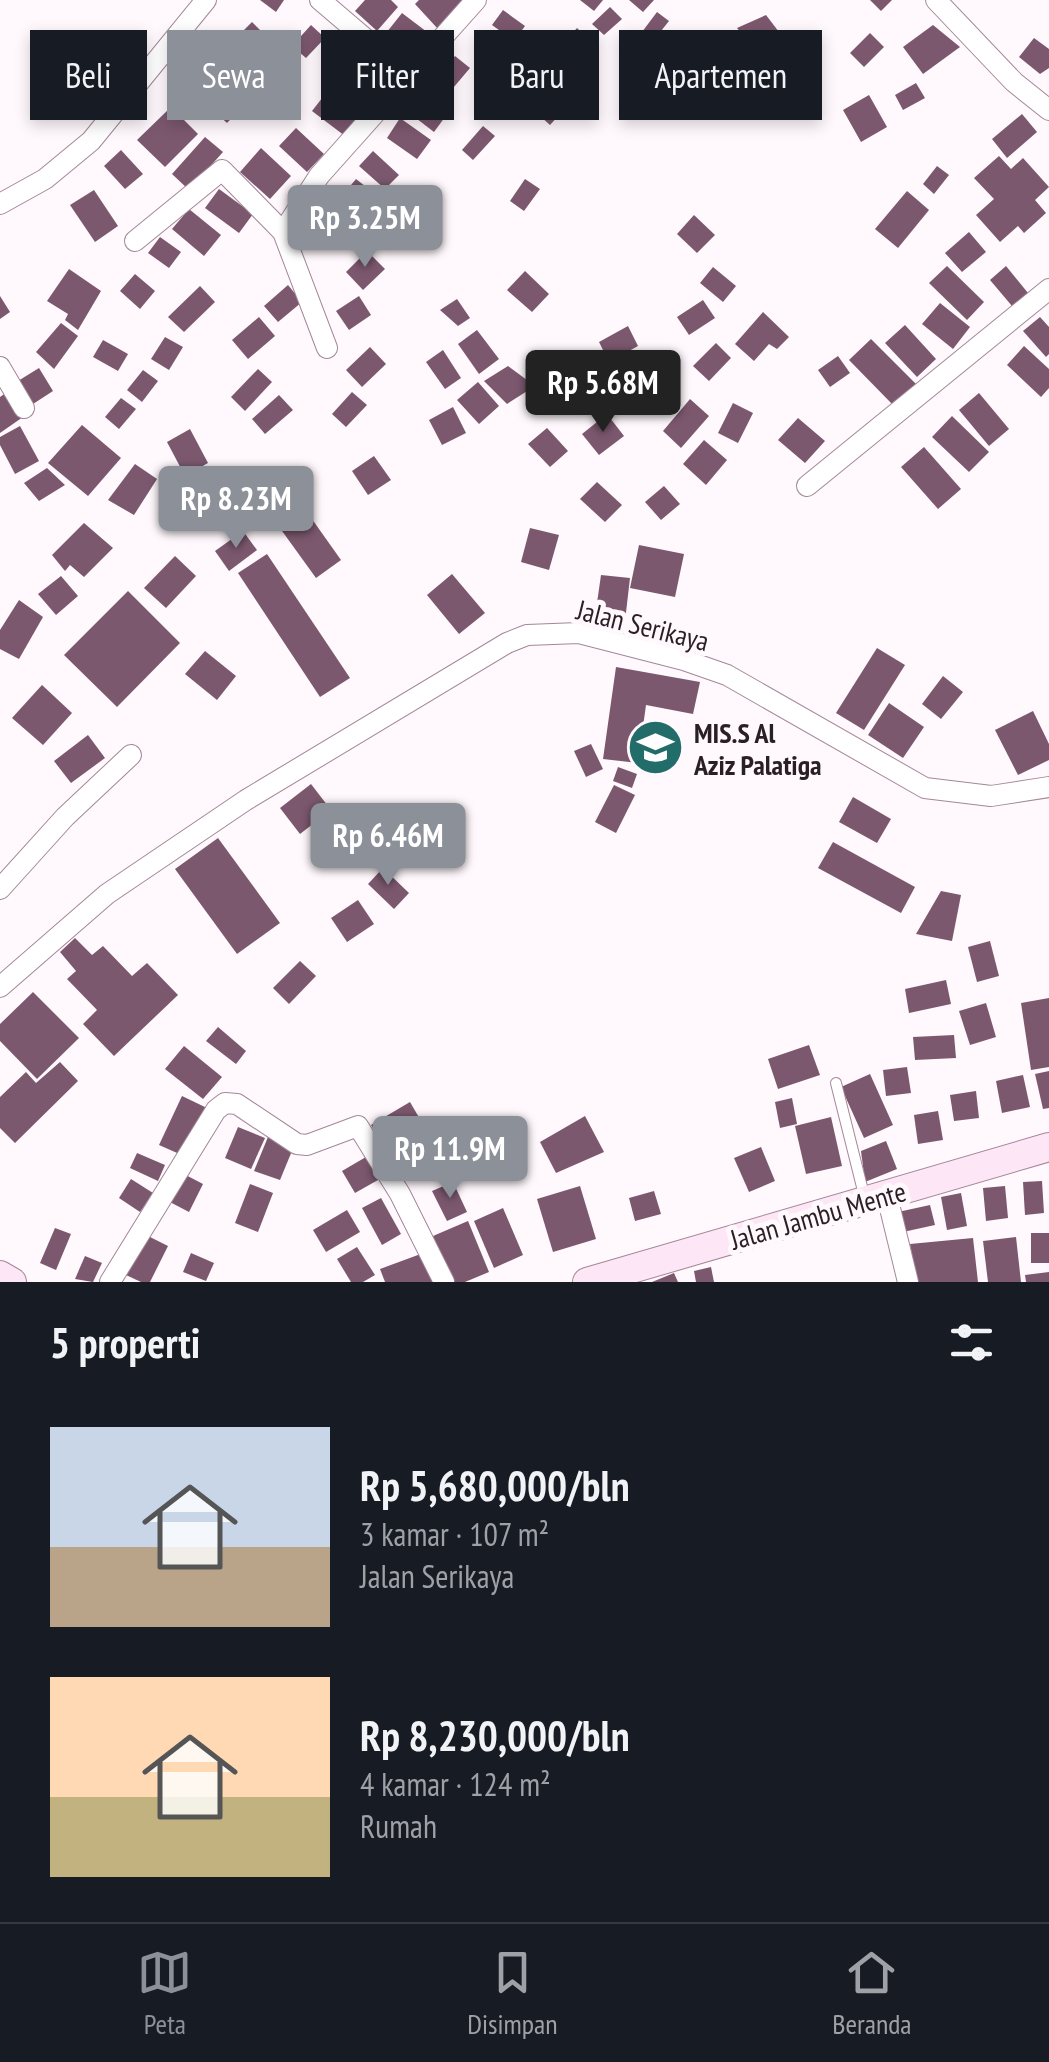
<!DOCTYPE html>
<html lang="id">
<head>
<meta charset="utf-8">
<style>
	body { margin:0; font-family:"PT Sans Narrow",sans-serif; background:#242831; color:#f1f3f6; height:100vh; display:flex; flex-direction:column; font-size:38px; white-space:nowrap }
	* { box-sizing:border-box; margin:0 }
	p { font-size:32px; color:#9ea1a6 }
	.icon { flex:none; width:55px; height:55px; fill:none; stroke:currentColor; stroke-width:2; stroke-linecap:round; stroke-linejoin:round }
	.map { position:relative; height:1282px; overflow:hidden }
	.sheet { display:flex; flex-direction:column; background:#171b24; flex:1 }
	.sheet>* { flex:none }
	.hud { position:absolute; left:30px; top:30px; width:990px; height:90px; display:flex; gap:20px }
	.price { position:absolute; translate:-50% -85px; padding:0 22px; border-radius:10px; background:#8c9099; color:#fff; font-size:32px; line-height:65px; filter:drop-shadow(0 2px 5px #0008) }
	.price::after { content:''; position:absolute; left:50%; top:60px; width:30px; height:22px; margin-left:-15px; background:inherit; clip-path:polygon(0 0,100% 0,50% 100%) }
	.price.current { background:#222; color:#fff }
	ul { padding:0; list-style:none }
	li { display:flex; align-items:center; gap:30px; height:250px; padding:0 50px }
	li span { display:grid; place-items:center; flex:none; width:280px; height:200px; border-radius:0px; color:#555 }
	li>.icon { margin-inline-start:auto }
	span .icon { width:120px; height:120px; fill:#fffc; stroke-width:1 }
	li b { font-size:42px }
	h2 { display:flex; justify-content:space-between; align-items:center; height:120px; padding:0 50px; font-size:42px }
	.tag { padding:0 35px; border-radius:0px; background:#171b24; box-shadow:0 5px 15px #0003; font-size:35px; line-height:90px }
	.tag.current { background:#8c9099; color:#fff }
	.tab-bar { display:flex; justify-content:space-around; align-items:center; height:140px; border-top:2px solid #363941; background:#171b24; font-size:28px; color:#9ea1a6 }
	.tab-bar a { display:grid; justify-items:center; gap:5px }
	.tab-bar .current { color:#8c9099 }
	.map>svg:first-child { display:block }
</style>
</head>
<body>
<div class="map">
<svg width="1049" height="1282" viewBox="0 0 1049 1282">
	<rect width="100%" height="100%" fill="#fff8fc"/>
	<g fill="#7c586f">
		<path d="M260,0H284L276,12Z"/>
		<path d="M365,0H391L398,7L377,31L355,11Z"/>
		<path d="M419,0H469L438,29L415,4Z"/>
		<path d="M580,0H603L594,11Z"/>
		<path d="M629,0H654L643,12Z"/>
		<path d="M870,0H892L881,11Z"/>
		<path d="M610,7L622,19L604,35L592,24Z"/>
		<path d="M503,10L525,26L514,41L492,25Z"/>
		<path d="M657,12L669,21L653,41L642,32Z"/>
		<path d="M402,13L427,32L408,57L383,37Z"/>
		<path d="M766,15L779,32L755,51L737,28Z"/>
		<path d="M252,22L270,40L249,61L231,43Z"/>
		<path d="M311,25L325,38L306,58L292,46Z"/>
		<path d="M933,25L960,47L923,74L903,47Z"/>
		<path d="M577,28L599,49L587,61L566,40Z"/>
		<path d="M870,33L884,47L864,67L850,53Z"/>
		<path d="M1034,38L1049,49V68L1040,74L1019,57Z"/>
		<path d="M797,45L812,58L800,71L785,58Z"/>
		<path d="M455,56L470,68L448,94L433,81Z"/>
		<path d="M220,77L247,102L227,123L201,99Z"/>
		<path d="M916,83L925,98L903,110L895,95Z"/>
		<path d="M333,84L366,109L345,136L312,111Z"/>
		<path d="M540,94L561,113L550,125L529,106Z"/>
		<path d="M869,95L887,127L861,142L843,110Z"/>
		<path d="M420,97L445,117L434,132L408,112Z"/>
		<path d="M171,107L198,134L165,167L137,140Z"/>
		<path d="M1022,114L1037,132L1007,158L992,139Z"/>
		<path d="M400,118L431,140L417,159L387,138Z"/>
		<path d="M483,126L495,136L473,160L462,150Z"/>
		<path d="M296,128L324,154L307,172L279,146Z"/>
		<path d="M205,137L223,152L189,190L172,174Z"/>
		<path d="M261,148L291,176L270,199L240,172Z"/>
		<path d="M121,150L143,174L125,189L104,166Z"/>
		<path d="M373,151L399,175L385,189L359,166Z"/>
		<path d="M999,156L1011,169L1023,158L1049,187L1035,200L1046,213L1024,233L1018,226L1000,242L976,215L994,199L974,178Z"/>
		<path d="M937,166L949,175L934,194L923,184Z"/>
		<path d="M356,179L379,197L364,216L342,196Z"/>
		<path d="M525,179L540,189L524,211L510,201Z"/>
		<path d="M219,189L253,214L239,233L205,208Z"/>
		<path d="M94,190L118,226L95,242L70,205Z"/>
		<path d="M907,191L929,210L898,248L875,229Z"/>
		<path d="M335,206L357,225L341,244L319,225Z"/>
		<path d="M189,209L221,235L204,256L172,229Z"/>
		<path d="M694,215L715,235L697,253L677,234Z"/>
		<path d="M969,232L986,252L962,272L945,253Z"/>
		<path d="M160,237L181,252L169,268L148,253Z"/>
		<path d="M367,251L385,269L363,290L346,272Z"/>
		<path d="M947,266L984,302L967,320L929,283Z"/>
		<path d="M1006,266L1028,293L1012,306L990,280Z"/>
		<path d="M713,267L736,286L723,302L700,283Z"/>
		<path d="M69,269L101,291L78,330L65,320L68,314L47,301Z"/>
		<path d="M525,271L549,294L532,312L507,290Z"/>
		<path d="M135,274L155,291L140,309L120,291Z"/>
		<path d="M288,285L302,302L278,322L264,306Z"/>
		<path d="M200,286L215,302L184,332L168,317Z"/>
		<path d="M0,296L10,312L0,319Z"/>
		<path d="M359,296L371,315L349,330L336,311Z"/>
		<path d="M457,299L470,318L458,326L440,310Z"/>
		<path d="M703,300L715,318L689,335L677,317Z"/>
		<path d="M940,303L970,327L953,349L922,324Z"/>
		<path d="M763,312L789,337L777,349L769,344L754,361L735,344Z"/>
		<path d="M259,317L275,336L248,359L232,340Z"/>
		<path d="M1040,317L1049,327V354L1046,357L1023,331Z"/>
		<path d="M61,323L78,336L54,369L36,352Z"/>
		<path d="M905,325L936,359L917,377L885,343Z"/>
		<path d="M628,326L638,346L609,362L599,342Z"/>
		<path d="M477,330L499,359L479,374L458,344Z"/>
		<path d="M165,337L183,347L169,370L151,359Z"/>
		<path d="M871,339L916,384L894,406L849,360Z"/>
		<path d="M103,340L128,354L118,371L93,357Z"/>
		<path d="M716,343L731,358L709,381L693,366Z"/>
		<path d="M1024,346L1049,369V388L1041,397L1007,365Z"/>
		<path d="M370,347L386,364L362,387L346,370Z"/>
		<path d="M443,350L461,378L445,389L426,362Z"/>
		<path d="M838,356L850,373L830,387L818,370Z"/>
		<path d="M567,359L575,397L539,404L531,366Z"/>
		<path d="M666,364L680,378L659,399L645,385Z"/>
		<path d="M508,366L535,386L507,404L484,381Z"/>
		<path d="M39,368L53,391L33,404L18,381Z"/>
		<path d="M258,369L272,382L245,411L231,397Z"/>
		<path d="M143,370L158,381L142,402L127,390Z"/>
		<path d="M478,382L499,406L479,424L457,400Z"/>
		<path d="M7,392L23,417L0,433V397Z"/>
		<path d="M352,392L367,405L346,427L332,414Z"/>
		<path d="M979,393L1009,429L989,446L959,410Z"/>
		<path d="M279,395L293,410L265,434L252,419Z"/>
		<path d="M121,398L136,409L119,429L105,417Z"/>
		<path d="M690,399L709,416L681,448L663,431Z"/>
		<path d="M733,403L753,413L738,443L718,433Z"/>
		<path d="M453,407L466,433L442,445L429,420Z"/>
		<path d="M607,414L624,436L599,455L582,434Z"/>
		<path d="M952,416L989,452L969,472L932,437Z"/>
		<path d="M798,418L825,441L805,463L778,440Z"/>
		<path d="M82,425L121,458L88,496L48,463Z"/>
		<path d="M20,426L39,461L15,474L0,445V437Z"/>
		<path d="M547,428L568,451L550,467L528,444Z"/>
		<path d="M190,429L208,463L185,476L167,442Z"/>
		<path d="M704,440L727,460L706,485L683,464Z"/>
		<path d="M924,447L961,489L938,509L901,467Z"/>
		<path d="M374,456L391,480L368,495L352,471Z"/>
		<path d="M135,464L157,479L134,515L108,500Z"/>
		<path d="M47,468L65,485L39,501L24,483Z"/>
		<path d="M597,482L622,505L605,522L580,499Z"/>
		<path d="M664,486L680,504L661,520L645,502Z"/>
		<path d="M302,505L341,560L316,578L277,524Z"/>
		<path d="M84,523L113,548L84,577L70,565L65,571L52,555Z"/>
		<path d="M530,528L559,535L549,570L521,562Z"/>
		<path d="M243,531L257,550L229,571L215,551Z"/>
		<path d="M639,545L684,554L675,597L630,588Z"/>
		<path d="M267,554L350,678L320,697L238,573Z"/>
		<path d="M175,556L196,576L166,608L144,588Z"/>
		<path d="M452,574L485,613L459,634L427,595Z"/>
		<path d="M601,575L630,578L625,621L595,617Z"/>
		<path d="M61,576L78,596L56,615L38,594Z"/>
		<path d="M128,591L180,643L117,707L64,655Z"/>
		<path d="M19,600L43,617L19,659L0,649V630Z"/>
		<path d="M877,648L905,665L864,730L836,713Z"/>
		<path d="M205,651L236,676L217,700L185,674Z"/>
		<path d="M616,667L700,682L693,714L646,705L638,763L603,759Z"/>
		<path d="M943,676L963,692L941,719L922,704Z"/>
		<path d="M42,685L72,713L43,745L12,718Z"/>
		<path d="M889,703L924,727L903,758L868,735Z"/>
		<path d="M1033,711L1049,744V760L1018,775L995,730Z"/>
		<path d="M88,735L105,758L71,783L54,761Z"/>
		<path d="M591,744L603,769L586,777L574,751Z"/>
		<path d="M618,767L637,774L632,788L613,781Z"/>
		<path d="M311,784L331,810L300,834L280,808Z"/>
		<path d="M614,785L635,795L616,833L595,822Z"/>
		<path d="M853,797L891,819L877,843L839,822Z"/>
		<path d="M218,838L280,923L237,954L175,869Z"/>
		<path d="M833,842L915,887L901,913L818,868Z"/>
		<path d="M383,868L409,893L394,909L368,884Z"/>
		<path d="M941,891L961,895L952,941L916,934Z"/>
		<path d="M358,900L374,924L347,942L331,918Z"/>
		<path d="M75,938L92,955L103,946L132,976L147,963L178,995L114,1056L83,1024L97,1010L67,979L76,971L60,952Z"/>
		<path d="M990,941L999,976L977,982L968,947Z"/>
		<path d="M300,961L316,976L289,1004L273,988Z"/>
		<path d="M946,980L951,1004L909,1013L905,989Z"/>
		<path d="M33,992L79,1038L37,1079L0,1041V1024Z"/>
		<path d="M1049,998V1067L1031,1070L1021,1003Z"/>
		<path d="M986,1003L996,1037L970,1045L959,1011Z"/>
		<path d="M218,1027L246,1051L236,1064L206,1041Z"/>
		<path d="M954,1035L956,1058L915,1060L913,1037Z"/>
		<path d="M809,1045L820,1075L778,1089L768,1059Z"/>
		<path d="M184,1046L222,1077L203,1099L165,1069Z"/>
		<path d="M60,1062L78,1081L15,1143L0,1128V1097L26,1072L36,1083Z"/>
		<path d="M907,1067L911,1093L886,1096L883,1070Z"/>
		<path d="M1049,1071V1108L1043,1109L1035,1074Z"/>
		<path d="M870,1074L893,1125L864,1138L841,1087Z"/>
		<path d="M1023,1075L1030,1107L1002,1113L996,1081Z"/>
		<path d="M976,1091L979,1118L954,1121L950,1095Z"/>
		<path d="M182,1096L207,1108L184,1156L159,1145Z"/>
		<path d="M792,1098L797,1124L780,1128L775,1102Z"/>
		<path d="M410,1102L428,1133L390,1156L371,1125Z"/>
		<path d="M938,1111L943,1140L918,1144L914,1115Z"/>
		<path d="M585,1116L604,1152L556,1173L540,1142Z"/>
		<path d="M831,1117L842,1166L806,1174L795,1126Z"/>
		<path d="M238,1127L265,1138L251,1169L225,1158Z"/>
		<path d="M268,1137L294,1146L280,1180L254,1171Z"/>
		<path d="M886,1141L897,1169L865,1182L861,1151Z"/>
		<path d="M761,1147L775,1181L749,1192L734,1158Z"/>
		<path d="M137,1153L165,1165L158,1181L130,1168Z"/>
		<path d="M371,1154L385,1176L355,1193L342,1171Z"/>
		<path d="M180,1172L203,1184L189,1212L166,1200Z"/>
		<path d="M131,1179L153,1193L140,1212L119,1198Z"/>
		<path d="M1042,1181L1044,1213L1025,1215L1023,1182Z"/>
		<path d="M453,1182L467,1212L447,1221L432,1191Z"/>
		<path d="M250,1184L273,1193L258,1232L235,1223Z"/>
		<path d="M580,1186L596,1239L553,1252L537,1199Z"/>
		<path d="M1005,1186L1008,1218L986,1221L983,1188Z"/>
		<path d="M654,1191L661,1214L635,1221L629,1198Z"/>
		<path d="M961,1193L967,1226L947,1230L941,1197Z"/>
		<path d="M381,1198L401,1234L382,1245L362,1208Z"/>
		<path d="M930,1205L935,1225L903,1232L898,1212Z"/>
		<path d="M503,1208L523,1255L494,1268L474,1221Z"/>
		<path d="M347,1210L360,1232L326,1252L313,1230Z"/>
		<path d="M468,1221L489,1272L465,1282H453L433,1236Z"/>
		<path d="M55,1228L71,1234L56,1270L40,1263Z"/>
		<rect x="1031" y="1233" width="18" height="30"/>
		<path d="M146,1235L168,1246L150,1282H141L126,1275Z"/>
		<path d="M1016,1237L1021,1282H988L983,1241Z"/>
		<path d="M973,1238L978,1282H917L910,1244Z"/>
		<path d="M357,1247L375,1275L363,1282H351L337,1259Z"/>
		<path d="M426,1252L438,1282H385L380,1269Z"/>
		<path d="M191,1253L214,1263L206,1281L183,1272Z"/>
		<path d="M85,1256L102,1263L93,1282L75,1279Z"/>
		<path d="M711,1267L714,1282H696L694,1271Z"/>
		<path d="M1049,1272V1282H1026L1025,1275Z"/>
		<path d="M674,1273L678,1282H652Z"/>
	</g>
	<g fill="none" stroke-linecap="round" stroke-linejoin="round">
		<defs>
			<path id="service" d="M836,1083L865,1199"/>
			<g id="minor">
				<path d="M320,0L408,75"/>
				<path d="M936,0L1014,82L1049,110"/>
				<path d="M0,204L45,179L91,141L206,0"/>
				<path d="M283,232L319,176L476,0"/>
				<path d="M135,241L222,170L283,232L327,348"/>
				<path d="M0,367L24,408"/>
				<path d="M807,486L1049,289"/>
				<path d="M0,889L65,817L131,755"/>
				<path d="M0,987L107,894L246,800L507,643L527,635L579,633L684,660L727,675L925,788L991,796L1049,787"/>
				<path d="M887,1196L908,1282"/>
				<path d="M110,1282L216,1110L225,1103L237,1104L297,1144L307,1145L358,1126L400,1194L444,1282"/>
			</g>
			<g id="secondary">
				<path d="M0,1275L12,1282"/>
				<path d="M587,1282L1049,1147"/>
			</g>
		</defs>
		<use href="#service" stroke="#a38798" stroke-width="12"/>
		<use href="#minor" stroke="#a38798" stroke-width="22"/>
		<use href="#secondary" stroke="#a38798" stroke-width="30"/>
		<use href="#service" stroke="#fff" stroke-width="10"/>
		<use href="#minor" stroke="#fff" stroke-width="20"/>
		<use href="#secondary" stroke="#fde6f5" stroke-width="28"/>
	</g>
	<defs>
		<symbol id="school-disc" viewBox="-11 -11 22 22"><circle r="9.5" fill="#226d6a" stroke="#fff8fc"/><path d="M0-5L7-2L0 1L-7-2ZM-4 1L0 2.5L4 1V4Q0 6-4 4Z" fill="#fff"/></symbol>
	</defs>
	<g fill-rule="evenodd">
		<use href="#school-disc" x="624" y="716" width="63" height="63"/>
	</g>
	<g text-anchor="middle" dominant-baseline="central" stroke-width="10" stroke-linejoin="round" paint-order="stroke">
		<g font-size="28" fill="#2a1f25" stroke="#fff8fc">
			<text transform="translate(643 625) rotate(14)">Jalan Serikaya</text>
			<text transform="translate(818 1215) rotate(-16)">Jalan Jambu Mente</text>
		</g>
		<g font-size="28" font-weight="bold" fill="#2a1f25" stroke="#fff8fc" text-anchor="start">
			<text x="694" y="732">MIS.S Al<tspan x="694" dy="32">Aziz Palatiga</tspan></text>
		</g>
	</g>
</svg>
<b class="price" style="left:365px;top:270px">Rp 3.25M</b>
<b class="price current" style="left:603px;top:435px">Rp 5.68M</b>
<b class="price" style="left:236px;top:551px">Rp 8.23M</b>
<b class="price" style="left:388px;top:888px">Rp 6.46M</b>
<b class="price" style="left:450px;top:1201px">Rp 11.9M</b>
<div class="hud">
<a class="tag">Beli</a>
<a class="tag current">Sewa</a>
<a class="tag">Filter</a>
<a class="tag">Baru</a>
<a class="tag">Apartemen</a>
</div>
</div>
<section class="sheet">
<h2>5 properti<svg class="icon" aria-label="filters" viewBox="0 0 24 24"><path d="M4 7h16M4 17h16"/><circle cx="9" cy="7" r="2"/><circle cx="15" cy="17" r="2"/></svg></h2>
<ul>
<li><span style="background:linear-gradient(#c9d6e8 60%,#b9a48a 0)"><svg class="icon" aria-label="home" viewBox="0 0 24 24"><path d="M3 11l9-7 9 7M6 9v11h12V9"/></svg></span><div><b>Rp 5,680,000/bln</b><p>3 kamar · 107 m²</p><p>Jalan Serikaya</p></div></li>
<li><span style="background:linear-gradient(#ffd9b3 60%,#c2b280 0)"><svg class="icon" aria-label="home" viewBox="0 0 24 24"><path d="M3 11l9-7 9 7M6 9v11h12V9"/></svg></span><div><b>Rp 8,230,000/bln</b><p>4 kamar · 124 m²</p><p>Rumah</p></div></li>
</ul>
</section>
<nav class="tab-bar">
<a class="current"><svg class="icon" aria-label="map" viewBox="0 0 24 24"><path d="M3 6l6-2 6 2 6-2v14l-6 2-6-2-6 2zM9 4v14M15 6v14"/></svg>Peta</a>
<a><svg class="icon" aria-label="saved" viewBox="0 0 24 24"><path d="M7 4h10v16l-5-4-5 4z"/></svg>Disimpan</a>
<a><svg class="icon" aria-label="home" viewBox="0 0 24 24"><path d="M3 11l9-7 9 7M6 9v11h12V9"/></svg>Beranda</a>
</nav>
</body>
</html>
